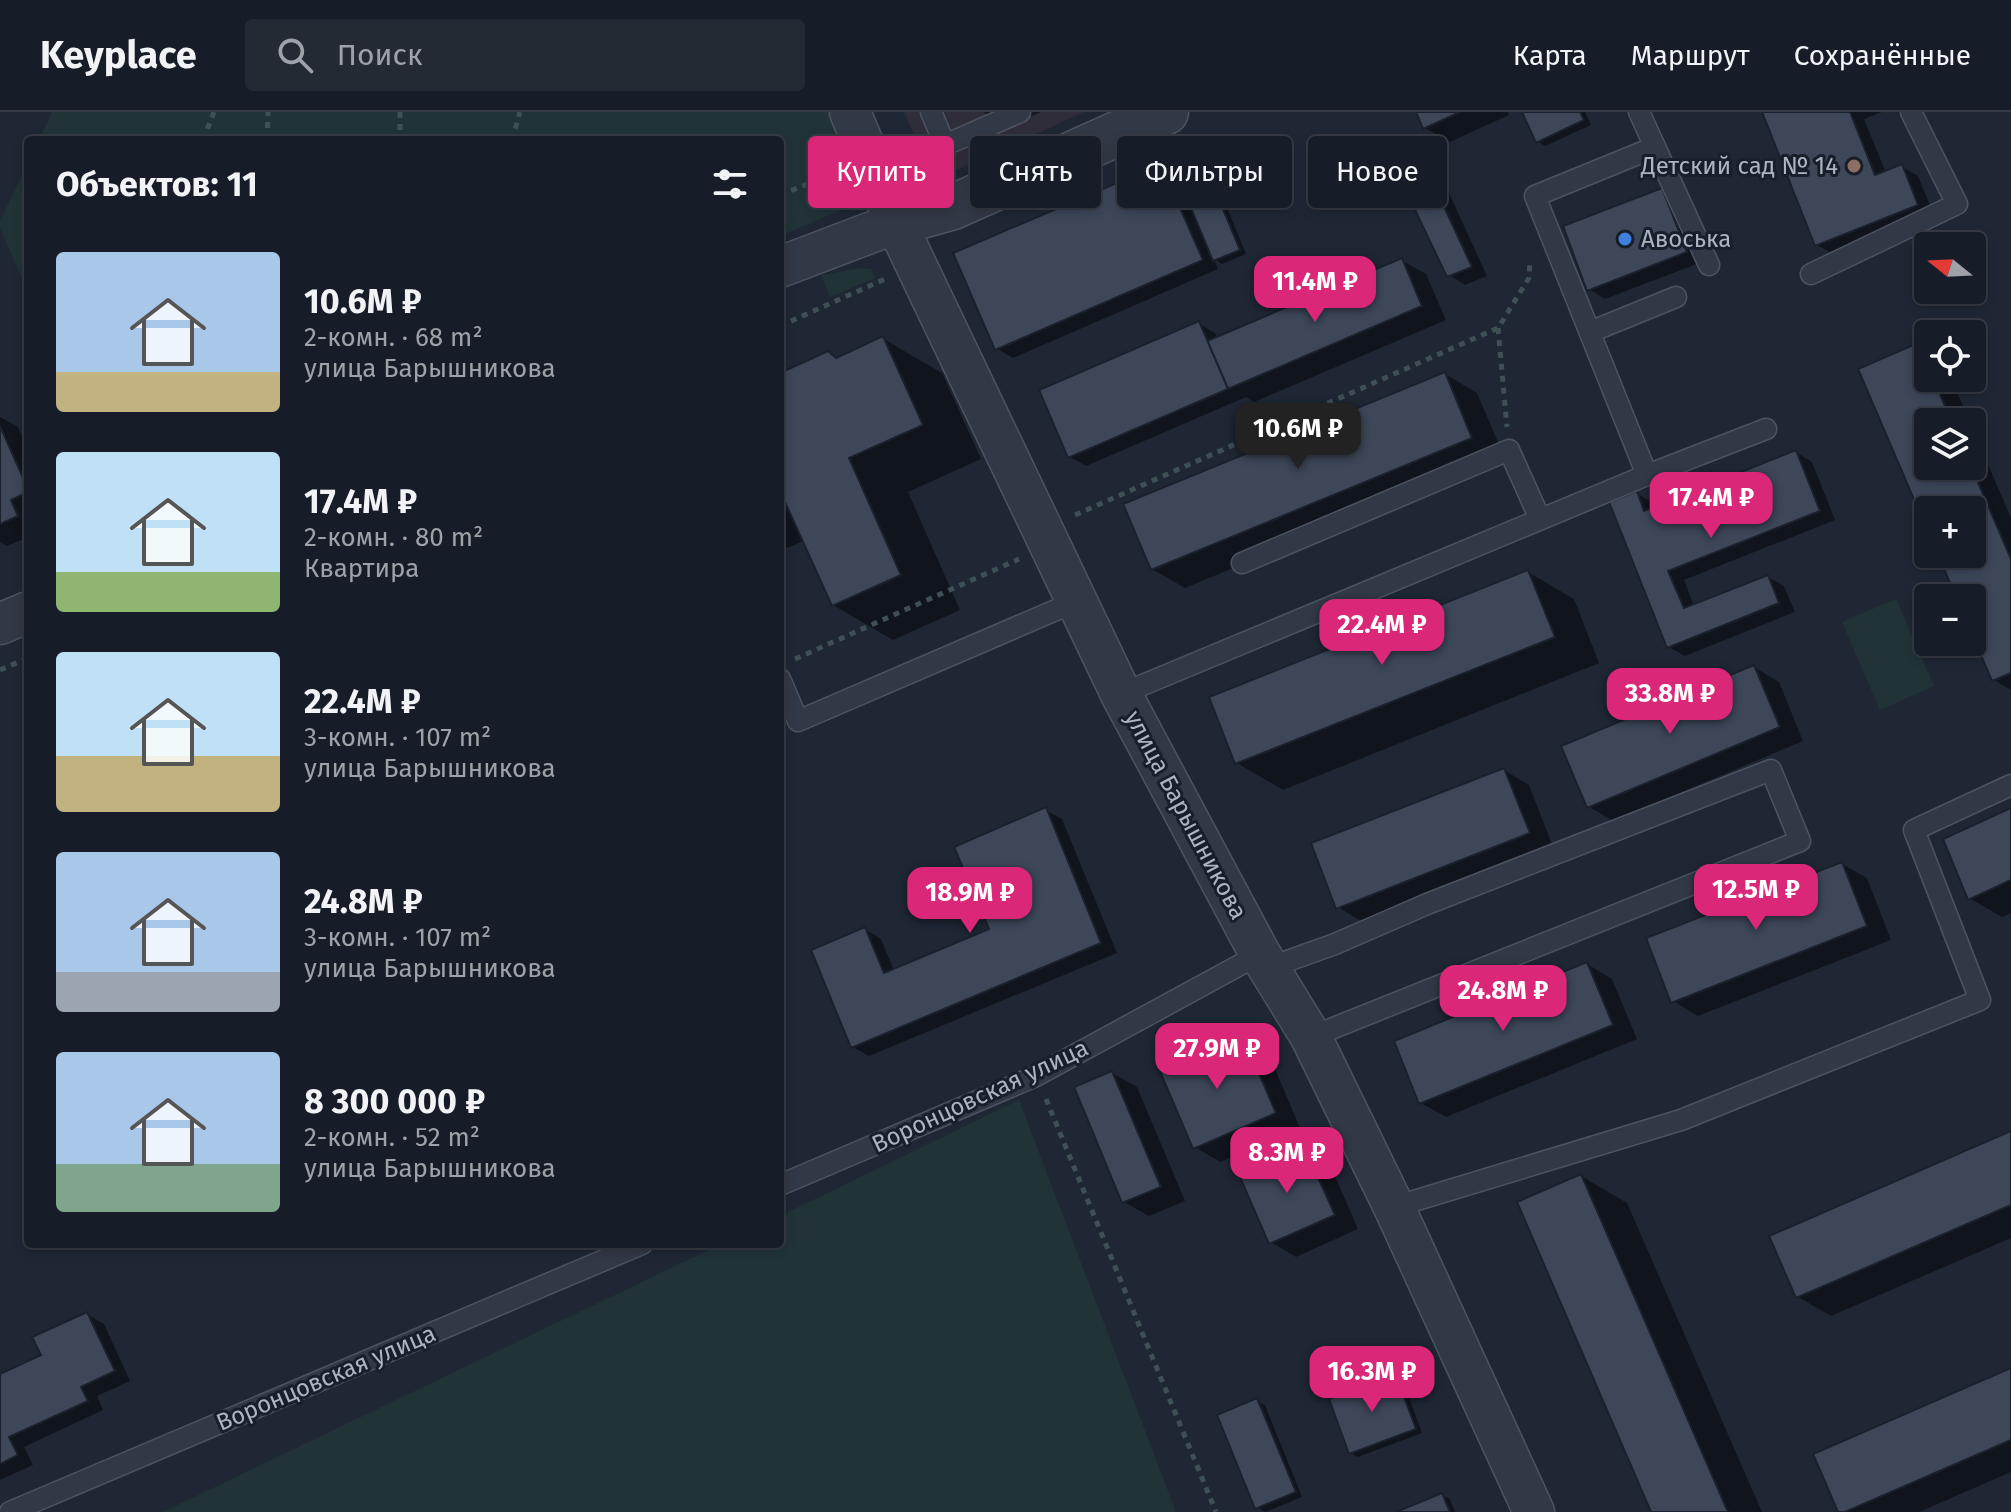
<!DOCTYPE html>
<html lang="ru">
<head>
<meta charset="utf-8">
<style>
	body { margin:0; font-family:"Fira Sans",sans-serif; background:#242a34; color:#f1f3f6; height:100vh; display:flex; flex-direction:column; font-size:30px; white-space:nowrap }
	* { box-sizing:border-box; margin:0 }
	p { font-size:26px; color:#9ea2a8 }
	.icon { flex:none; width:44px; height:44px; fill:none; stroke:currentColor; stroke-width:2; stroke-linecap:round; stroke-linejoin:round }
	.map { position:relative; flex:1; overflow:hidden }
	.side { position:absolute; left:24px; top:24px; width:760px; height:1112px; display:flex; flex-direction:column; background:#171d28; border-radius:8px; box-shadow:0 4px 12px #0003,0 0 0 2px #363b45 }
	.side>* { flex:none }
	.hud { position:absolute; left:808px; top:24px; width:760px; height:72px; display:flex; gap:16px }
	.needle { width:52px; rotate:288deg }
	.buttons { position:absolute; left:1914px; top:120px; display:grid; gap:16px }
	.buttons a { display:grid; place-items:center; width:72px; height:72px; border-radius:8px; background:#171d28; box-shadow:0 4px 12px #0003,0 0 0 2px #363b45; font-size:40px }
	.price { position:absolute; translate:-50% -68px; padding:0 18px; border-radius:16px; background:#db2777; color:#fff; font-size:26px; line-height:52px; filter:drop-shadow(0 2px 4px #0008) }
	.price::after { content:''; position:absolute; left:50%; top:48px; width:24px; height:18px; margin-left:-12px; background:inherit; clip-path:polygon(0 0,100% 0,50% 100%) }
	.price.on { background:#222; color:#fff }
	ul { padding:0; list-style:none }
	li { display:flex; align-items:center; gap:24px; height:200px; padding:0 32px }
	li span { display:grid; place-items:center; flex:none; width:224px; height:160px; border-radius:8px; color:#555 }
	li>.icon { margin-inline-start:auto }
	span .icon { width:96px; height:96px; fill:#fffc; stroke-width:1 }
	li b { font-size:34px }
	h2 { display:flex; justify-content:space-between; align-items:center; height:96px; padding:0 32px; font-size:34px }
	.tag { padding:0 28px; border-radius:8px; background:#171d28; box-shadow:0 4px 12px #0003,0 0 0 2px #363b45; font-size:28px; line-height:72px }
	.tag.on { background:#db2777; color:#fff }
	header { display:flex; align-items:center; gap:48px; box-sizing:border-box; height:112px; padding:0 40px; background:#171d28; border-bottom:2px solid #363b45 }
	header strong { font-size:38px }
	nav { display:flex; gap:44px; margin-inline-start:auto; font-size:28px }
	.search { width:560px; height:72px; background:#242a34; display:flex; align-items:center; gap:20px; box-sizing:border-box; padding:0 28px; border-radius:8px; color:#9ea2a8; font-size:30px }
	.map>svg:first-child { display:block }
</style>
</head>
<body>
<header>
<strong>Keyplace</strong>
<div class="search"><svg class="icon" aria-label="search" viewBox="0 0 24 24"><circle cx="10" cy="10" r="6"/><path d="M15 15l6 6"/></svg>Поиск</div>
<nav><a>Карта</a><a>Маршрут</a><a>Сохранённые</a></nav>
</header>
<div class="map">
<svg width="2011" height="1400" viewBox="0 0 2011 1400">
	<rect width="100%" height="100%" fill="#1f2735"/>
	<path fill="#2f2d3a" d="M904,0H1084L941,65L931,61Z"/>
	<g fill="#213336">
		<path d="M52,0H829C842,28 862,58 854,89L841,98L780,124V28H39Z"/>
		<path d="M28,51V180L0,116V109Z"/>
		<path d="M861,156L871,157L875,166L830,185L821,163Z"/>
		<path d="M1896,487L1934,574L1880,598L1842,510Z"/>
		<path d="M1019,988L1176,1400H163L721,1132H780V1104Z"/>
	</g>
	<g fill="#0007" fill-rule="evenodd">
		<path d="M983,0H1041L1008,15Z"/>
		<path d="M1418,0H1508L1509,3L1450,30L1425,16Z"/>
		<path d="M1524,0H1585L1591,13L1545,34L1537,29Z"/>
		<path d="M1764,0H1882L1864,7L1886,61L1902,55L1918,64L1934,103L1833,142L1817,133Z"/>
		<path d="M1422,49L1439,59L1487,164L1465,173L1449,163Z"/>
		<path d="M1167,51L1184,60L1194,83L1213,75L1220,79L1246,142L1222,152L1214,147L1218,157L1013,246L996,236ZM1171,62H1175L1186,85L1182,87Z"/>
		<path d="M1662,78L1678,88L1702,150L1605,187L1589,177Z"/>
		<path d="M1401,148L1426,162L1446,208L1254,290L1246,285L1086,354L1070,345L1199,212L1215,221L1218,227Z"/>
		<path d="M882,226L942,261L981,347L908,380L960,498L893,528L833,493L804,429L780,439V274L828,241L838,247Z"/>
		<path d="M1918,233L1928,239V266H1951L1970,310H1928V354H1972V315L2011,406V578L1994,568L1972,517V486H1959L1940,442H1972V398H1928V415Z"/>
		<path d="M1445,262L1477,281L1504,344L1185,476L1152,457Z"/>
		<path d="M0,305L18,315L28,338V425L7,434L0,430Z"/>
		<path d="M1796,340L1812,350L1835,408L1684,468L1694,494L1768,465L1784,474L1795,500L1685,544L1669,535L1636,381L1653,391L1655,396Z"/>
		<path d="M1528,460L1574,487L1599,551L1283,678L1237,651Z"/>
		<path d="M1754,555L1779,570L1803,629L1613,709L1588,694Z"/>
		<path d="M1504,658L1529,673L1553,735L1362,810L1338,795Z"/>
		<path d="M1045,698L1062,707L1117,841L869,944L853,935L865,817L881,827L894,859L991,819Z"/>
		<path d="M2011,698V801L2002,805L1969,786Z"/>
		<path d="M1842,752L1867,766L1891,828L1698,904L1673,889Z"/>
		<path d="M1587,852L1612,867L1637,927L1446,1005L1421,991Z"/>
		<path d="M1242,924L1267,938L1300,1016L1220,1050L1195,1035Z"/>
		<path d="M1112,961L1137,975L1185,1089L1149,1104L1124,1090Z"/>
		<path d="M2011,1021V1126L1831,1204L1798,1185Z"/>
		<path d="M1304,1036L1329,1050L1358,1117L1296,1145L1271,1130Z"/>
		<path d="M1581,1064L1627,1091L1762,1400H1653Z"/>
		<path d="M87,1202L104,1212L130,1269L97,1284L103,1298L24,1335L33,1353L0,1368V1264L43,1244Z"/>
		<path d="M2011,1258V1360L1919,1400H1840Z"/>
		<path d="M1396,1265L1403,1269L1422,1321L1358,1345L1350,1341Z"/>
		<path d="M1257,1289L1265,1293L1302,1385L1265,1400L1257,1395Z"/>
		<path d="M1442,1383L1450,1387L1455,1400H1401Z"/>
	</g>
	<g fill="#3d4758" stroke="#1a212c" stroke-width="2">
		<path d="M1416,0H1460L1423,17Z"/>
		<path d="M1522,0H1580L1584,8L1536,31Z"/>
		<path d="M1762,0H1850L1875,63L1902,52L1918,93L1815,134Z"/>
		<path d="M1422,47L1472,155L1447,165L1396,58Z"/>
		<path d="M1168,49L1180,77L1173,80L1203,148L995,238L953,141Z"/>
		<path d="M1213,73L1240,138L1213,149L1186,84Z"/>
		<path d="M1662,76L1687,140L1587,179L1563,114Z"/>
		<path d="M1402,146L1422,194L1228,277L1207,229Z"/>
		<path d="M1199,209L1228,277L1068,346L1039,278Z"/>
		<path d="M883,224L923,313L849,346L901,463L832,494L780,379L782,260L828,239L836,246Z"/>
		<path d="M1918,231L1928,254V266H1933L1952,310H1928V354H1971L2011,447V561L1992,569L1972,522V486H1956L1938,442H1972V398H1928V420L1858,257Z"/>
		<path d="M1445,260L1472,326L1151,458L1123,392Z"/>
		<path d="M0,314L28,377V380L11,388L18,404L0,412Z"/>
		<path d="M1796,338L1820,399L1668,459L1684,496L1768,463L1779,491L1667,536L1609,390L1637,379L1644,399Z"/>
		<path d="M1528,458L1555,525L1235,652L1209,585Z"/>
		<path d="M1754,553L1780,615L1587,696L1561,634Z"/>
		<path d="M1504,656L1530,721L1336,797L1311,731Z"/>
		<path d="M1046,695L1101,831L851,936L811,838L865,815L884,861L989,817L954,735Z"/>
		<path d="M2011,696V768L1968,788L1943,727Z"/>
		<path d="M1842,750L1867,814L1671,891L1646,826Z"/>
		<path d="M1587,850L1613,913L1419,992L1394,929Z"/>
		<path d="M1242,922L1276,1001L1193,1037L1159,957Z"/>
		<path d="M1112,959L1161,1075L1122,1091L1074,975Z"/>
		<path d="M2011,1019V1093L1796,1186L1769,1124Z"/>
		<path d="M1304,1034L1335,1103L1269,1132L1239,1063Z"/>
		<path d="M1581,1062L1728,1400H1651L1517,1090Z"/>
		<path d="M87,1200L115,1259L81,1275L88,1289L9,1325L18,1343L0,1352V1262L41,1243L32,1225Z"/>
		<path d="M2011,1256V1328L1845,1400H1838L1813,1342Z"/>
		<path d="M1396,1263L1416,1317L1349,1342L1329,1287Z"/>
		<path d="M1257,1286L1296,1380L1255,1397L1217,1303Z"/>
		<path d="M1442,1381L1450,1400H1396Z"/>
	</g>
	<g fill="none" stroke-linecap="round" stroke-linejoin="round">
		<defs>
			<g id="service">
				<path d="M931,0L945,33L1020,0"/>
				<path d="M1639,0L1709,153"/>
				<path d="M1655,35L1535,84L1647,363L1766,317"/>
				<path d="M1811,162L1957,92L1911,0"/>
				<path d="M1590,220L1676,185"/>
				<path d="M1242,451L1509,338L1540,407"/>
				<path d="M780,567L798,609L1077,489"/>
				<path d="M1121,582L1647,363"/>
				<path d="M1268,856L1335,832L1427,792L1771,658L1800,729L1311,925"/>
				<path d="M780,1073L1036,964L1260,842"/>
				<path d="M1394,1095L1681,1008L1980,888L1914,718L2011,673"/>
				<path d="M10,1400L642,1132"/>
			</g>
			<g id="minor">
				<path d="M850,0L896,111L1121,582L1260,842L1311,925L1394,1095L1534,1400"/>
				<path d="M780,155L896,111"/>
				<path d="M0,512L28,500"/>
			</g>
			<path id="tertiary" d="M896,111L953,95L1166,0"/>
		</defs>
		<use href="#service" stroke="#4d5461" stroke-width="23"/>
		<use href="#minor" stroke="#4d5461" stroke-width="43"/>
		<use href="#tertiary" stroke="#4d5461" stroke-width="47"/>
		<g stroke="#3e5054" stroke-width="5" stroke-dasharray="6 6" stroke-linecap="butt">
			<path d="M400,0V28"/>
			<path d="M203,28L214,0"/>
			<path d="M267,28L268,0"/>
			<path d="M512,28L520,0"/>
			<path d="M780,83L835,61"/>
			<path d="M780,214L885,167"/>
			<path d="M1498,216L1507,315"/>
			<path d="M1075,403L1498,216L1529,166L1530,149"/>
			<path d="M795,547L1019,447"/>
			<path d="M0,558L28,546"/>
			<path d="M1046,987L1216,1400"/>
		</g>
		<use href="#service" stroke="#323946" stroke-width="20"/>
		<use href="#minor" stroke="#323946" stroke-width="40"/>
		<use href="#tertiary" stroke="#323946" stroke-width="44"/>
	</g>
	<circle fill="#8d6e63" stroke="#181f2a" stroke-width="3" cx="1854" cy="54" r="8"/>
	<circle fill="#3f7fe0" stroke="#181f2a" stroke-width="3" cx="1625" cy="127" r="8"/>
	<g text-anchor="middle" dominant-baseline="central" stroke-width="6" stroke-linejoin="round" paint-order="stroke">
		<g font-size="24" fill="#acb4c3" stroke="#181f2a" text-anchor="end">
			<text x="1838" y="54">Детский сад № 14</text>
			<text x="1641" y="127" text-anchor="start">Авоська</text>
		</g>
		<g font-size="24" fill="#acb4c3" stroke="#181f2a">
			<text transform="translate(1186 703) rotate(62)">улица Барышникова</text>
			<text transform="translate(980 984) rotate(-25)">Воронцовская улица</text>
			<text transform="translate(326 1266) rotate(-23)">Воронцовская улица</text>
		</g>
	</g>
</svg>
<div class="buttons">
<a><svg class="needle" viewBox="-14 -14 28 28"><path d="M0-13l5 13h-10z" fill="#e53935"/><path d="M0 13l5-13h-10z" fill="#9ea2a8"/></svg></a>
<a><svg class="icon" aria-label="locate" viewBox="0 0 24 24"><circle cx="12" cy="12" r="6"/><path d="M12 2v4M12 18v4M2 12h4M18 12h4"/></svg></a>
<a><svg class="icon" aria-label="layers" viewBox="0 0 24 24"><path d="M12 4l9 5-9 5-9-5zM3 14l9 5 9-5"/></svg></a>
<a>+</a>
<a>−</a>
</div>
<b class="price" style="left:1315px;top:212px">11.4M ₽</b>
<b class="price on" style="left:1298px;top:359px">10.6M ₽</b>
<b class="price" style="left:1711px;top:428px">17.4M ₽</b>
<b class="price" style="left:1382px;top:555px">22.4M ₽</b>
<b class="price" style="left:1670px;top:624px">33.8M ₽</b>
<b class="price" style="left:1756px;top:820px">12.5M ₽</b>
<b class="price" style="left:970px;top:823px">18.9M ₽</b>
<b class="price" style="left:1503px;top:921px">24.8M ₽</b>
<b class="price" style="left:1217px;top:979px">27.9M ₽</b>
<b class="price" style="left:1287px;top:1083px">8.3M ₽</b>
<b class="price" style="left:1372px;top:1302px">16.3M ₽</b>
<div class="hud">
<a class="tag on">Купить</a>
<a class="tag">Снять</a>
<a class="tag">Фильтры</a>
<a class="tag">Новое</a>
</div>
<section class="side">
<h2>Объектов: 11<svg class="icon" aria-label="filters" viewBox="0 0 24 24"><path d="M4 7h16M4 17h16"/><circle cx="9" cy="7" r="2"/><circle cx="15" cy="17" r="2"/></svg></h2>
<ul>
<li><span style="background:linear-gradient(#a9c7e8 75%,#c2b280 0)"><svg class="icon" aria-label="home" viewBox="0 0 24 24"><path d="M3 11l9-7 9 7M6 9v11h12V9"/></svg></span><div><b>10.6M ₽</b><p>2-комн. · 68 m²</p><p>улица Барышникова</p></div></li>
<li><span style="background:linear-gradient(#bfe0f5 75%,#8fb573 0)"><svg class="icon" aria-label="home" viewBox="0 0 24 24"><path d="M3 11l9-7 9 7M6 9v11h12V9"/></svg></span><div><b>17.4M ₽</b><p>2-комн. · 80 m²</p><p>Квартира</p></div></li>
<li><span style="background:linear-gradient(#bfe0f5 65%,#c2b280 0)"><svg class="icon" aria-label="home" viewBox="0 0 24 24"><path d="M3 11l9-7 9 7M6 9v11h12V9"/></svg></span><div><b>22.4M ₽</b><p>3-комн. · 107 m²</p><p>улица Барышникова</p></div></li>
<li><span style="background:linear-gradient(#a9c7e8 75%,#9aa5b1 0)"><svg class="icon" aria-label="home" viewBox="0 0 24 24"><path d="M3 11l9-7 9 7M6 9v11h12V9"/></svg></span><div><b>24.8M ₽</b><p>3-комн. · 107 m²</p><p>улица Барышникова</p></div></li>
<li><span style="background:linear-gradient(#a9c7e8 70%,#7fa58c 0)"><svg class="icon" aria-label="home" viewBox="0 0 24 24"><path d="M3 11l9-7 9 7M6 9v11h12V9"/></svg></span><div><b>8 300 000 ₽</b><p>2-комн. · 52 m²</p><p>улица Барышникова</p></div></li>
</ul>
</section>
</div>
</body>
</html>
